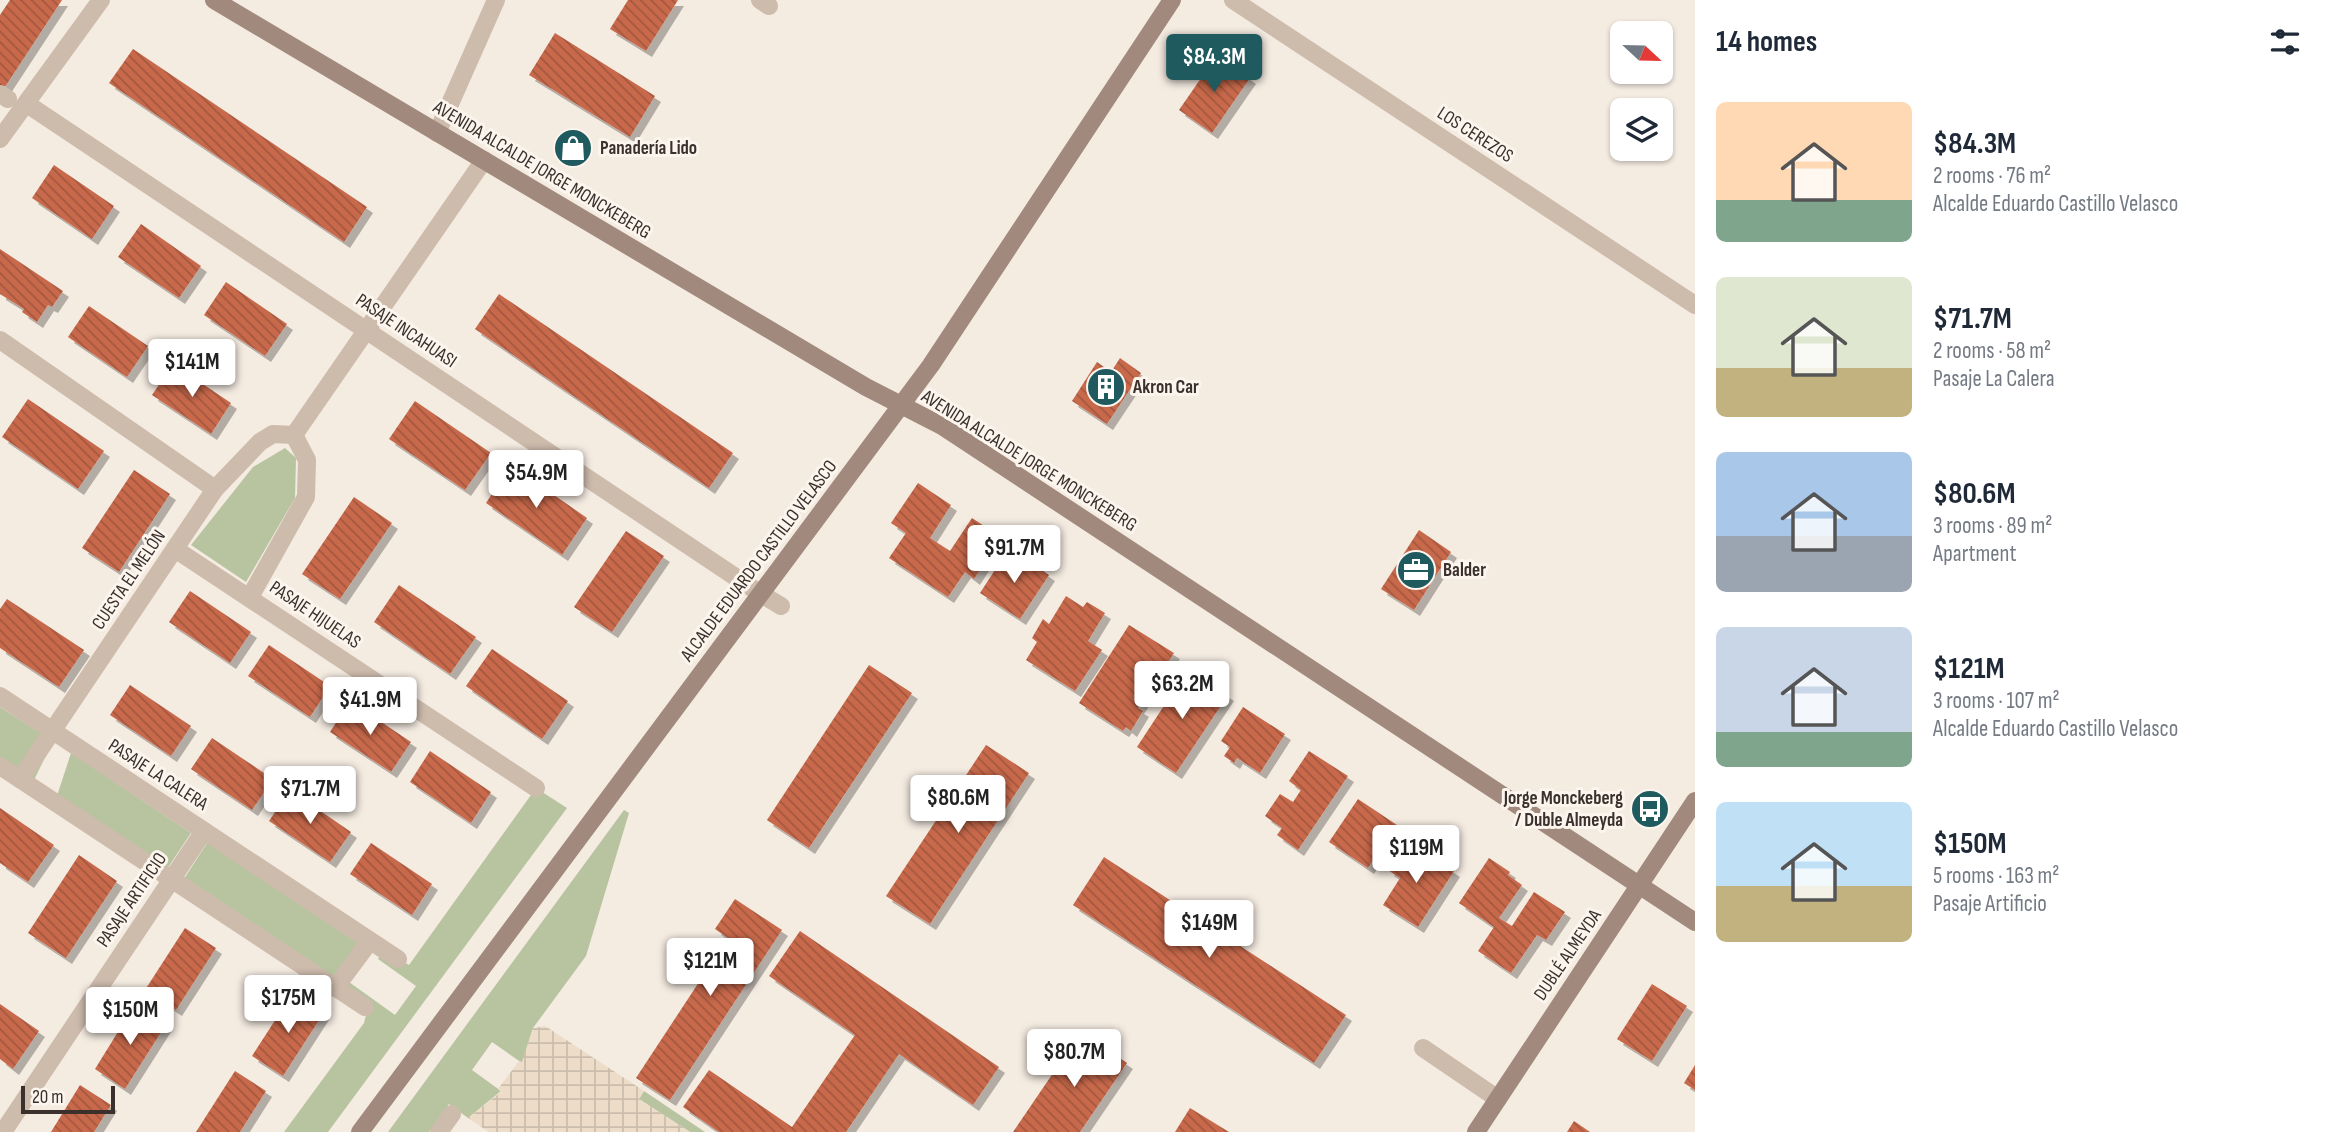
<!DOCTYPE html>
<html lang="en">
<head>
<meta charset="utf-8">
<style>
	body { margin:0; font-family:"Sofia Sans Condensed",sans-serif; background:#f2f2f3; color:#1f2937; height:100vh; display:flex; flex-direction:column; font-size:26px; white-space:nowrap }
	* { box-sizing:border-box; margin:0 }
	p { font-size:23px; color:#747a83 }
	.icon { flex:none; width:38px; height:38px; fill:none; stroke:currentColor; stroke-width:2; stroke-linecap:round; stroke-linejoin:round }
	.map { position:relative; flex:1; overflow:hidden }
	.details { display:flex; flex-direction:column; background:#fff; width:630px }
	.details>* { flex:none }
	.needle { width:46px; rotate:112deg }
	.tools { position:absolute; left:1610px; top:21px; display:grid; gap:14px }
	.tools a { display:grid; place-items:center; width:63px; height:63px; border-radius:10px; background:#fff; box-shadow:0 2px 5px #0004; font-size:35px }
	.scale { position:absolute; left:21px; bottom:18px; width:94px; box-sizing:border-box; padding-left:7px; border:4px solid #3b302b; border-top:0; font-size:19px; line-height:24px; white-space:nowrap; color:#3b302b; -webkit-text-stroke:5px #fbf5ee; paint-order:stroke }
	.price { position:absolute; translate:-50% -60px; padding:0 16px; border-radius:7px; background:#fff; color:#222; font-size:23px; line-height:46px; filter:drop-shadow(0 2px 4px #0008) }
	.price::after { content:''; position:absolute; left:50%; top:42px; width:21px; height:16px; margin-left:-10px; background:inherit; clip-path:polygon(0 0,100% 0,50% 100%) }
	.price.on { background:#1f5a5e; color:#fff }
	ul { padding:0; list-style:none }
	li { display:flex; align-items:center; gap:21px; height:175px; padding:0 21px }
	li span { display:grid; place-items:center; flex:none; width:196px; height:140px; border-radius:10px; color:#555 }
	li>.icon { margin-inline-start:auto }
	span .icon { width:84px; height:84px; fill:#fffc; stroke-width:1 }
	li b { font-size:30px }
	h2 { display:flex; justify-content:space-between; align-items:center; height:84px; padding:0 21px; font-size:30px }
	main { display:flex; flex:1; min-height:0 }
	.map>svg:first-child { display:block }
</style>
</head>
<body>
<main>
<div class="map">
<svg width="1695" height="1132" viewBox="0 0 1695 1132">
	<defs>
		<pattern id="plaza-grid" width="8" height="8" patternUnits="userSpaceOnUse" patternTransform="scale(1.75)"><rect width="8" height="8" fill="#ecdcc8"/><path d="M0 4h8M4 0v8" fill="none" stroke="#cbbdac"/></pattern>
		<pattern id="building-back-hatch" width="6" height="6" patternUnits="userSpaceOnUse" patternTransform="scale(1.75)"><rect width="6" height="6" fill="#c8694b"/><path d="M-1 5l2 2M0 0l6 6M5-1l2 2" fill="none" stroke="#a4573f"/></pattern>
		<filter id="shadow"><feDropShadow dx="6" dy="6" stdDeviation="0" flood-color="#0004"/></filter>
	</defs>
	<rect width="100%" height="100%" fill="#f4ebe1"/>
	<g fill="#b8c4a0">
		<path d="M285,448L296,458L295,498L246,582L191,545L253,467Z"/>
		<path d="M0,707L53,741L34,780L0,757Z"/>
		<path d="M71,753L191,833L167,869L57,796Z"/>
		<path d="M536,788L567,808L328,1132H284L364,1023L367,1011L343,993L349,982L395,1015L416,986L378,959L384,950L409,965Z"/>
		<path d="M624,810L629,813L586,956L533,1028L522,1063L492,1042L472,1070L501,1091L468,1118L449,1104L429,1132H388Z"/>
		<path d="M209,840L360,941L332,981L182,882Z"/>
		<path d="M644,1091L705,1132H690L639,1099Z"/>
	</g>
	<path fill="url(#plaza-grid)" d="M545,1026L644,1091L639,1099L690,1132H489L468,1118L501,1092L498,1089L519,1061L522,1062L533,1028Z"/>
	<g fill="url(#building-back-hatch)" filter="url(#shadow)">
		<path d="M10,0H62L3,90L0,88V15Z"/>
		<path d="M628,0H678L646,51L610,29Z"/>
		<path d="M555,33L655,96L630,137L529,75Z"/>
		<path d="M133,49L367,207L344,242L109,83Z"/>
		<path d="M1217,55L1250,78L1212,133L1179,110Z"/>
		<path d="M54,165L114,206L92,239L32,198Z"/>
		<path d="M141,224L201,266L179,298L118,257Z"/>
		<path d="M0,249L63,291L52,307L48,305L37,322L22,312L24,309L0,294Z"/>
		<path d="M226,282L287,324L265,356L204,315Z"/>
		<path d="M499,294L733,453L709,488L475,329Z"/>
		<path d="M89,306L148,346L127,377L68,337Z"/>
		<path d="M1120,358L1141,373L1107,424L1072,401L1097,362L1111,372Z"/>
		<path d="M173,364L231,403L211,434L152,395Z"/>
		<path d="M28,399L104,451L78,489L2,437Z"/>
		<path d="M415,401L491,453L465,490L389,439Z"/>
		<path d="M511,465L587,518L562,555L486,503Z"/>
		<path d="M134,470L170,494L119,572L82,548Z"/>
		<path d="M918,483L951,505L930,538L950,551L972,518L1001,537L974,579L965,572L948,597L889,558L906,533L891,523Z"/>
		<path d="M354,497L392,523L340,599L302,574Z"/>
		<path d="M1419,530L1451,552L1414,610L1381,589Z"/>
		<path d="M626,531L664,556L612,632L574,607Z"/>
		<path d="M1006,553L1028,567L1031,563L1049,575L1020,619L980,593Z"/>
		<path d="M399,585L476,637L450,674L374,622Z"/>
		<path d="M190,591L251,632L230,663L169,622Z"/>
		<path d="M1066,596L1083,607L1087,602L1105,613L1088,641L1102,650L1075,691L1026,660L1037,642L1032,638L1043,619L1049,624Z"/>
		<path d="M7,599L84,650L59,687L0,648V609Z"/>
		<path d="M1129,625L1174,653L1138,708L1143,711L1131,731L1126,727L1123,731L1079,703Z"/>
		<path d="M269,645L330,686L310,717L248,676Z"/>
		<path d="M492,649L568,701L542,739L466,686Z"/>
		<path d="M869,665L912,693L809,848L767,820Z"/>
		<path d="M1188,669L1228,695L1176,773L1137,747Z"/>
		<path d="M130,685L191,726L171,756L110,715Z"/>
		<path d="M350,701L411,742L391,772L330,732Z"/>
		<path d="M1243,707L1285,734L1260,773L1237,758L1234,763L1224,756L1230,747L1221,741Z"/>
		<path d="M212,738L273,779L252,810L191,769Z"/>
		<path d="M986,745L1029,773L930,924L886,896Z"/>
		<path d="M430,751L491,792L471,823L410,782Z"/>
		<path d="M1309,751L1348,776L1298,850L1277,835L1282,828L1265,816L1280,794L1293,802L1301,790L1289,781Z"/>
		<path d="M290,790L351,832L330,862L269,821Z"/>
		<path d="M1358,799L1397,825L1368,868L1329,842Z"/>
		<path d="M0,808L54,845L28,882L0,863Z"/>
		<path d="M371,843L432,884L412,915L350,874Z"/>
		<path d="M1404,846L1417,855L1421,849L1454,871L1418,927L1383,905L1400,878L1388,870Z"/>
		<path d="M79,855L117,881L66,958L28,933Z"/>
		<path d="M1104,857L1346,1015L1314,1063L1073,905Z"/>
		<path d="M1489,858L1510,872L1508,875L1522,885L1499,918L1512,926L1534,892L1565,912L1546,940L1537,935L1511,973L1478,951L1494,927L1459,903Z"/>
		<path d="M735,899L782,930L670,1100L636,1078L728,938L715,929Z"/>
		<path d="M185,928L216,948L176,1010L145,990Z"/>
		<path d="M800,931L999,1067L973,1105L899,1054L846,1132H719L683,1107L709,1070L792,1127L855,1035L769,976Z"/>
		<path d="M1652,984L1687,1006L1652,1061L1617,1039Z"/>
		<path d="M292,994L323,1014L283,1076L252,1056Z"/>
		<path d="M0,1004L39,1031L13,1069L0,1059Z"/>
		<path d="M134,1006L165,1026L125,1089L95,1069Z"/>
		<path d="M1081,1032L1127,1063L1080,1132H1013Z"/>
		<path d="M1695,1065V1090L1684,1083Z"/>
		<path d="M235,1071L266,1091L240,1132H196Z"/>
		<path d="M80,1085L111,1105L94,1132H51Z"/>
		<path d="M1190,1108L1229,1132H1175Z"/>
		<path d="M1574,1121L1590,1132H1567Z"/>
	</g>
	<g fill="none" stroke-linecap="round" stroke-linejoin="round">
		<g stroke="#cdbbac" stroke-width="18">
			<path d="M761,594L781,606"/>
			<path d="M1423,1048L1498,1099"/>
			<path d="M439,1132L452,1114"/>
		</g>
		<g stroke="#cdbbac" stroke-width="18">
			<path d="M760,0L769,6"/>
			<path d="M1233,0L1695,305"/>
			<path d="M0,94L8,99"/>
			<path d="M27,104L761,594"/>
			<path d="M437,133L496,0"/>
			<path d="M0,139L101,0"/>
			<path d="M0,340L215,489"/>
			<path d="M294,435L484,160"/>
			<path d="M175,549L536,788"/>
			<path d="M250,597L306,497L307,460L294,435"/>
			<path d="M0,696L398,959"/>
			<path d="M0,766L365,1007"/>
			<path d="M20,779L215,489L260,442L273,434L294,435"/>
			<path d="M335,988L370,941"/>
			<path d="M3,1132L204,831"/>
		</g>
		<g stroke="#a18a7d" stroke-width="18">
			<path d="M214,0L866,387L942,426L1695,922"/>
			<path d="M360,1132L931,365L1172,0"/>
			<path d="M1476,1132L1695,801"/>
		</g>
	</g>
	<defs>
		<symbol id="shop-disc" viewBox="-11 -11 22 22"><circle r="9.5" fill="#1f5a5e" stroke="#fbf5ee"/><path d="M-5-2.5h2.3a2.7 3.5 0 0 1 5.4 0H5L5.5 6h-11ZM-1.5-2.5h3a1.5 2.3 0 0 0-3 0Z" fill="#fff"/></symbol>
		<symbol id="building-disc" viewBox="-11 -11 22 22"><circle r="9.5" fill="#1f5a5e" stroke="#fbf5ee"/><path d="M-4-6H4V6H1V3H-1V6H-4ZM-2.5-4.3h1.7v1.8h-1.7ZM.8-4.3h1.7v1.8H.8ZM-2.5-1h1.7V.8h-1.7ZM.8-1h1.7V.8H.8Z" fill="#fff"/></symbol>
		<symbol id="office-disc" viewBox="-11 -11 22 22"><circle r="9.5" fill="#1f5a5e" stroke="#fbf5ee"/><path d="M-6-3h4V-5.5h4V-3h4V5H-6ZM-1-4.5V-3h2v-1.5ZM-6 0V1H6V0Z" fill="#fff"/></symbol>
		<symbol id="bus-disc" viewBox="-11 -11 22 22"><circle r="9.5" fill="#1f5a5e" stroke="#fbf5ee"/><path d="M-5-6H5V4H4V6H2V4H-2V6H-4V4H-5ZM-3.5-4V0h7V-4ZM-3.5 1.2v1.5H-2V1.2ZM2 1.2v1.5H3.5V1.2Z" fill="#fff"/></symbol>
	</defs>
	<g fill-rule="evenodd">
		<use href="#shop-disc" x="551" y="126" width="44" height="44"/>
		<use href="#building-disc" x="1084" y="365" width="44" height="44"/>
		<use href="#office-disc" x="1394" y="548" width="44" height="44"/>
		<use href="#bus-disc" x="1628" y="787" width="44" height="44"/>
	</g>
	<g text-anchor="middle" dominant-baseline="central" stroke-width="6" stroke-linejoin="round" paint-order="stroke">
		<g font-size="19" fill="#3b302b" stroke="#fbf5ee">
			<text transform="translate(1475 135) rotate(33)">LOS CEREZOS</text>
			<text transform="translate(542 170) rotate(31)">AVENIDA ALCALDE JORGE MONCKEBERG</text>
			<text transform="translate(406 331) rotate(34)">PASAJE INCAHUASI</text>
			<text transform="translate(1029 461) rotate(32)">AVENIDA ALCALDE JORGE MONCKEBERG</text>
			<text transform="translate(759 561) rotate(-53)">ALCALDE EDUARDO CASTILLO VELASCO</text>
			<text transform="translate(129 580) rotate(-56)">CUESTA EL MELÓN</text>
			<text transform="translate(315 615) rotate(34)">PASAJE HIJUELAS</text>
			<text transform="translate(158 775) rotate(33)">PASAJE LA CALERA</text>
			<text transform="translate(132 900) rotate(-56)">PASAJE ARTIFICIO</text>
			<text transform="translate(1568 955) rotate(-56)">DUBLÉ ALMEYDA</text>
		</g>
		<g font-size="19" font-weight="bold" fill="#3b302b" stroke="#fbf5ee" text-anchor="start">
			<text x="600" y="148">Panadería Lido</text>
			<text x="1133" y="387">Akron Car</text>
			<text x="1443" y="570">Balder</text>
			<text x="1623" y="798" text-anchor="end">Jorge Monckeberg<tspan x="1623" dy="22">/ Duble Almeyda</tspan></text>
		</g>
	</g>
</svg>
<div class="tools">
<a><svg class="needle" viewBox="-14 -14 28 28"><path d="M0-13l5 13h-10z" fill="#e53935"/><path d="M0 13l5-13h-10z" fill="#747a83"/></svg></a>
<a><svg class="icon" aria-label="layers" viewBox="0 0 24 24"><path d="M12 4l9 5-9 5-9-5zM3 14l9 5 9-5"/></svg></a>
</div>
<div class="scale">20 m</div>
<b class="price on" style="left:1214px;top:94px">$84.3M</b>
<b class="price" style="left:192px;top:399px">$141M</b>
<b class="price" style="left:536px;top:510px">$54.9M</b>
<b class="price" style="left:1014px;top:585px">$91.7M</b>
<b class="price" style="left:1182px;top:721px">$63.2M</b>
<b class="price" style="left:370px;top:737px">$41.9M</b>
<b class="price" style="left:310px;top:826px">$71.7M</b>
<b class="price" style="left:958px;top:835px">$80.6M</b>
<b class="price" style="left:1416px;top:885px">$119M</b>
<b class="price" style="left:1209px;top:960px">$149M</b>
<b class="price" style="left:710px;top:998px">$121M</b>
<b class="price" style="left:288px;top:1035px">$175M</b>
<b class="price" style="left:130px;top:1047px">$150M</b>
<b class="price" style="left:1074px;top:1089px">$80.7M</b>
</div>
<section class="details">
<h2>14 homes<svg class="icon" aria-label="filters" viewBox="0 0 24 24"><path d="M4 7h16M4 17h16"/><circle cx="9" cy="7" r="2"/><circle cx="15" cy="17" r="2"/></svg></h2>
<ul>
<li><span style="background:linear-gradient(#ffd9b3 70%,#7fa58c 0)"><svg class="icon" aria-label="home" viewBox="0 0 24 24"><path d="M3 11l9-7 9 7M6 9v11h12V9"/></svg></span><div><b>$84.3M</b><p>2 rooms · 76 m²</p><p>Alcalde Eduardo Castillo Velasco</p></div></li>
<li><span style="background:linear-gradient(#dfe7d0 65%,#c2b280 0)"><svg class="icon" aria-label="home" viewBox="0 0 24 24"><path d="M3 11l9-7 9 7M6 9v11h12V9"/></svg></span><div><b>$71.7M</b><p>2 rooms · 58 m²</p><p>Pasaje La Calera</p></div></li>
<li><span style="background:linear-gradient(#a9c7e8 60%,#9aa5b1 0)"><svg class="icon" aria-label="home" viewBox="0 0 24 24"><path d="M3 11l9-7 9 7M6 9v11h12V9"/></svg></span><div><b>$80.6M</b><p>3 rooms · 89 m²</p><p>Apartment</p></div></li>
<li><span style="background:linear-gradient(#c9d6e8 75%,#7fa58c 0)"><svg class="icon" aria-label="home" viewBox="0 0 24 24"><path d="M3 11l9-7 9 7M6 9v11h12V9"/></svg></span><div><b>$121M</b><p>3 rooms · 107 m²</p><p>Alcalde Eduardo Castillo Velasco</p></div></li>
<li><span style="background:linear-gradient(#bfe0f5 60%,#c2b280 0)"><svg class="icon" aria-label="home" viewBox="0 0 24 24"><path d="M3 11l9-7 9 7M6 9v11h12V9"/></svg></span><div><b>$150M</b><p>5 rooms · 163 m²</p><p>Pasaje Artificio</p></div></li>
</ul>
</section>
</main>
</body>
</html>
